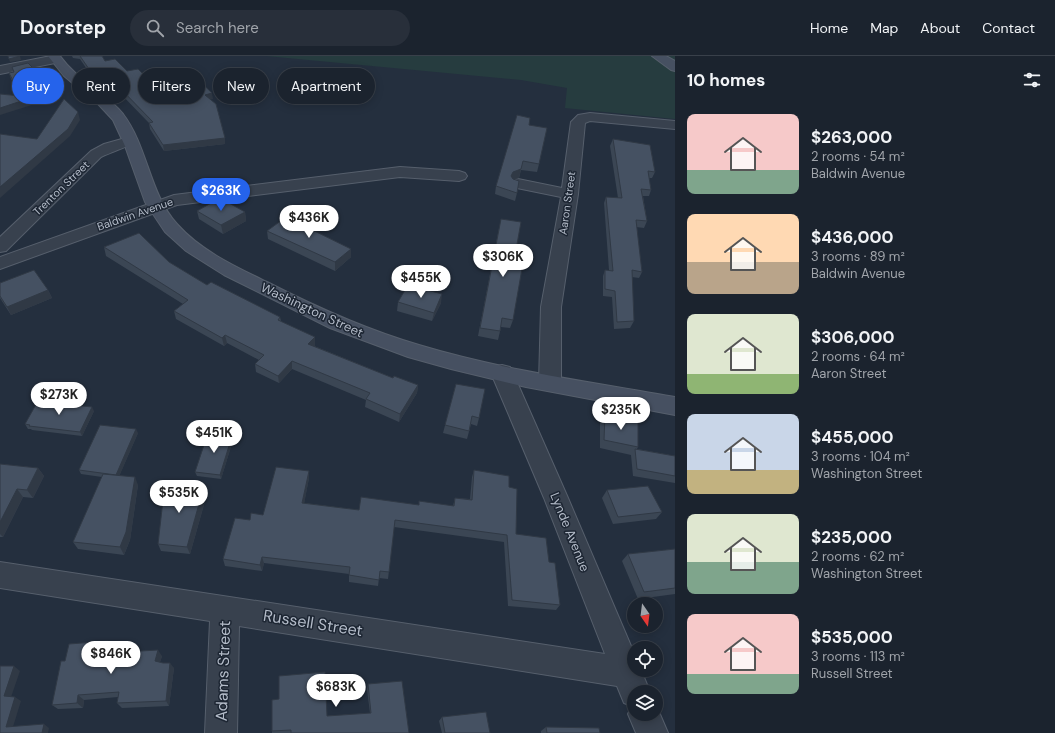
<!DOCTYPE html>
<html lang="en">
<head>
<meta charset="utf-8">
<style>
	body { margin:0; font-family:"DM Sans",sans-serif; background:#282f3a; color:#f1f3f6; height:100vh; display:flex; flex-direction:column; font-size:15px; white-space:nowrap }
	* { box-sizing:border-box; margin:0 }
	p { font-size:13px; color:#a0a4aa }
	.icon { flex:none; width:22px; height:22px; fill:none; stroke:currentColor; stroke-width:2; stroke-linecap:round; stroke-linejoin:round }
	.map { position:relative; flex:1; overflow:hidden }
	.side { display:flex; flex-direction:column; background:#1b232e; width:380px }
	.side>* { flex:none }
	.guide { position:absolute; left:12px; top:12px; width:380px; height:36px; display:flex; gap:8px }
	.needle { width:26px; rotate:166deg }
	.fabs { position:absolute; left:627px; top:541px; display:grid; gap:8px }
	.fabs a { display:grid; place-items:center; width:36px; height:36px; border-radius:50%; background:#1b232e; box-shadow:0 2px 10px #0003,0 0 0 1px #39404a; font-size:20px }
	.price { position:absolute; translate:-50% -34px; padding:0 9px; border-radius:14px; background:#fff; color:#222; font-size:13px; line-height:26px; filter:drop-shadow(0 1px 2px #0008) }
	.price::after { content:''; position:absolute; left:50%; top:24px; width:12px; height:9px; margin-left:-6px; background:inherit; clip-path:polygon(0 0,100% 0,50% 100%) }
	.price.selected { background:#2563eb; color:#fff }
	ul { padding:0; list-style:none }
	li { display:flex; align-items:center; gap:12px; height:100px; padding:0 12px }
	li span { display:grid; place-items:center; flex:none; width:112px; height:80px; border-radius:8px; color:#555 }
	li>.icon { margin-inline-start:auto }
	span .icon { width:48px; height:48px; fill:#fffc; stroke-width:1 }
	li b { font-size:17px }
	h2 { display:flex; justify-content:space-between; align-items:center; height:48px; padding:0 12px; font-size:17px }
	.chip { padding:0 14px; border-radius:18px; background:#1b232e; box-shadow:0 2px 10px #0003,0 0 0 1px #39404a; font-size:14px; line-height:36px }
	.chip.selected { background:#2563eb; color:#fff }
	header { display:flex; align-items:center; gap:24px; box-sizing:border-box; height:56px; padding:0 20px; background:#1b232e; border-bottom:1px solid #39404a }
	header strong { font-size:19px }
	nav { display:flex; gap:22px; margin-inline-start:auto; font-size:14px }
	.search { width:280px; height:36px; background:#282f3a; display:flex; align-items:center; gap:10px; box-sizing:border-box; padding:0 14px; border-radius:22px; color:#a0a4aa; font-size:15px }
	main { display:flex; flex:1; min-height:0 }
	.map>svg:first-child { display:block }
</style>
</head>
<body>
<header>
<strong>Doorstep</strong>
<div class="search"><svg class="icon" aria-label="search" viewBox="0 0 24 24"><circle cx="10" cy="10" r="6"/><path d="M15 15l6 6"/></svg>Search here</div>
<nav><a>Home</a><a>Map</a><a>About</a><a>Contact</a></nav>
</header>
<main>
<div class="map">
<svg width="675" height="677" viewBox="0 0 675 677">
	<rect width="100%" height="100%" fill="#242f3e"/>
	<path fill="#263c3f" d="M266,0H675V63L565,52L567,32L521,24Z"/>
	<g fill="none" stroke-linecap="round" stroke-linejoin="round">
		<defs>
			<g id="minor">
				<path d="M51,0H59L61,3L55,7L0,18V10Z"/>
				<path d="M590,57L675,65V73L590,65L585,67L578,138L561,251V327L558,333L550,335L542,333L539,327L541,251L561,141L512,131L510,128L512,125L518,123L562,132L571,66L578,59Z"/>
				<path d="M129,81L134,82L136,85C133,89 109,97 101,101L6,195L0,196V181L91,95L104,88Z"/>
				<path d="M400,111L459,115L465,117L467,120L465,123L459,125L400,121L177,149L0,213V201L174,139Z"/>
				<path d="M502,309L510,311L513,317L568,442L634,597V614H641L650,636H634V658H656V649L668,677H636L628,658L632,650L624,647L617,630L239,570L237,677H205L210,565L0,532V506L605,598L544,442L491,317L494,311Z"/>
			</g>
			<g id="secondary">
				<path d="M48,0H60C77,24 105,36 123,58C148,91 149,137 177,168C201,195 236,211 267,226C316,251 367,274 419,289C502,314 589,326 675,341V359L526,331L451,313L408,301L330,272L224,219L186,195L165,176L145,146L125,90L113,64L99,49L64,20Z"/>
				<path d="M652,0H666L675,5V15L671,14Z"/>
			</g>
		</defs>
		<use href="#minor" stroke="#565f6c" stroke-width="2"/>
		<use href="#secondary" stroke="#565f6c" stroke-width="2"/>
		<use href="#minor" fill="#38414e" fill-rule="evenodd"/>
		<use href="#secondary" fill="#465061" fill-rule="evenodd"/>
	</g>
	<g fill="#3b4654">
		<path d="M72,0H102L105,5L153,28L213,43H210L225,82V88L164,95L150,73L149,67L117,34L107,40L103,37L80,3L73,2Z"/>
		<path d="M9,17L55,34L57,41L20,39L11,23Z"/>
		<path d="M529,69L539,108L537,116L521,114L519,122L513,124L517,137L515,145L495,138L496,130Z"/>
		<path d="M613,83L655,116L652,122H649L651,134L649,140H643L647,165L644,172L636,171L642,216L639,222L632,221L634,265L630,272L614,273L612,241L603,240V220L605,214H609L604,147L606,141L618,142L610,90Z"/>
		<path d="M197,155L245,156L246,165L223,178L199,163Z"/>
		<path d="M499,172L514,205L513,264L510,272L501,271L498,284L478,280Z"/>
		<path d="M267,175L351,201L335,215L268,183Z"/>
		<path d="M104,191L169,206L207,229L280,261L281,265L315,289L314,290L393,322L418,329L417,337L399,366L365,351L366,344L292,313L279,327L256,316L255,308L259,304L227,287L224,290L176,263L174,255L183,248L106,200Z"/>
		<path d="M0,227L48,234L52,242L11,259L0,242Z"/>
		<path d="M398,246L441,247L432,265L397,255Z"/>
		<path d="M456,328L479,362L477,370L471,368L467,383L443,377Z"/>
		<path d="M94,355L82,380L32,374L31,373H28L25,368Z"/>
		<path d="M605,359L638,391L637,393L675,400V427L633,420L631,399L600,392V367Z"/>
		<path d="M138,377L119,420L138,429L130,484L124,499L78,493L73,486L102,421L81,418L79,414Z"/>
		<path d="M233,384L221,423L197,420L195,416Z"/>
		<path d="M0,408L38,412L44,420L33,442L23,441L3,481H0Z"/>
		<path d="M474,414L509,431L516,478L549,506L560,549L556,554L508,550L504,486L394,471L388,523L379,522L378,530L349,526V518L264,507L262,515L225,510L223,503L250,464L263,459L309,415V422L304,447L359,454L418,449L453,450L455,442L470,443L472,421Z"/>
		<path d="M204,430L207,438L190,498L161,495L158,488Z"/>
		<path d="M607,434L662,456L656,463L613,468L602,442Z"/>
		<path d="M675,493V538L638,543L622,505L628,498Z"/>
		<path d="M108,585L113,591L112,596L162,600L160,606L174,612L169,650L122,652L117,647L118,641L84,644L83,652L58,653L52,649L65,605Z"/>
		<path d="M368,628L409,677H272V675L327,660L370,657L367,633Z"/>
		<path d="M442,661L490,677H442L439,665Z"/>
		<path d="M546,671L600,677H541V675Z"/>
	</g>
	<g fill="#303945">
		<path d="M20,0L21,4L10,6L9,3Z"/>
		<path d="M116,28L117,34L107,40L106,35Z"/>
		<path d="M55,34L57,41L0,59V52Z"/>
		<path d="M212,37L213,43L206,44L205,39Z"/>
		<path d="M78,56L80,64L70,80L0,142V131Z"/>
		<path d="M225,82V88L164,95L163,89Z"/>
		<path d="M521,113L519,122L511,124V120L513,116Z"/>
		<path d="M245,156L246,165L223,178L221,169Z"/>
		<path d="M351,193V201L335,215V206Z"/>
		<path d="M48,234L52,242L11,259L7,251Z"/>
		<path d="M442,238L441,247L432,265L434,257Z"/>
		<path d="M225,279L227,287L224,290L222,282Z"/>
		<path d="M315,281V289L308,296V288Z"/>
		<path d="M292,305V313L279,327L278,320Z"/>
		<path d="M418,329L417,337L399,366L400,358Z"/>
		<path d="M92,351L94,355L82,380L80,376Z"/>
		<path d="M136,373L138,377L118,423L116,419Z"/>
		<path d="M232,380L233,384L221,423L220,419Z"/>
		<path d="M38,412L44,420L33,442L27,434Z"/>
		<path d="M309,415V422L303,454L302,447Z"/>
		<path d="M135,421L138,429L130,484L124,499L120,491Z"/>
		<path d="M204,430L207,438L190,498L187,491Z"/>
		<path d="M17,433L23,441L3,481L0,478V466Z"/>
		<path d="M262,501L264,507L262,515L260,509Z"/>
		<path d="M108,585L113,591L111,603L106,597Z"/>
		<path d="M158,594L162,600L159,610L155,605Z"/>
		<path d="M170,607L174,612L169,650L166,645Z"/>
		<path d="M14,610L20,615L10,644L4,640Z"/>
		<path d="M78,639L84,644L83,652L77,647Z"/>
		<path d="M15,641L21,645L12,674L6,671Z"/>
		<path d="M44,668L49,672L48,677H42Z"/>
	</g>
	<g fill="#455162" stroke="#303945">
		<path d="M8,0H20L9,3Z"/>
		<path d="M80,0H102L105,5L115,3L127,15L138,13L153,28L191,17L212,37L205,39L216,48L225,82L163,89L149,67L153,66L116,28L106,35L102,32Z"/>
		<path d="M28,7L55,34L0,52V38L21,40L9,17L14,16L12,11Z"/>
		<path d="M64,43L78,56L68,73L0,131V78L37,83Z"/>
		<path d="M517,59L530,62L529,69L547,72L539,108L523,105L521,113L513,116L511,120L513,123L519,125L517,137L496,130Z"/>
		<path d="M613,83L650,89L655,116L648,115L651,134L641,133L647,165L636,164L642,216L632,214L634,265L617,266L615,235L605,233V214L613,215L606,141L622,142Z"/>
		<path d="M220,142L245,156L221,169L197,155Z"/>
		<path d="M286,161L351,193L335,206L267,175Z"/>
		<path d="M501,163L521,166L514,205L523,207L513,264L502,262L500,275L480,272Z"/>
		<path d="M139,177L169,206L207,229L211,226L280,261L278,264L315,281L308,288L393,322L394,320L418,329L400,358L366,343L370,337L292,305L278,320L255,308L264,299L225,279L222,282L174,255L188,244L104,191Z"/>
		<path d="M34,214L48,234L7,251L0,240V227Z"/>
		<path d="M408,229L442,238L434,257L398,246Z"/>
		<path d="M456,328L485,333L479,362L472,360L469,375L445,369Z"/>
		<path d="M38,345L92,351L80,376L29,370L30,369L25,368Z"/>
		<path d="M605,359L638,366V391L604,384Z"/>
		<path d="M100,369L136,373L116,419L79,414Z"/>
		<path d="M208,377L232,380L220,419L195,416Z"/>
		<path d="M635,393L675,400V420L637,413Z"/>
		<path d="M0,408L38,412L27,434L17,433L0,466Z"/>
		<path d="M276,411L309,415L302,447L359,454L361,441L419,449V445L454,450L455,442L472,444L474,414L509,420V431L517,433L516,478L546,482L549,506L555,507L560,549L512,544L507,479L395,464L389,516L380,515L379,524L349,519L350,511L262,501L260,509L223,503L235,462L250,464L251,457L263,459Z"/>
		<path d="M103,418L135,421L126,476L120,491L73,486Z"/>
		<path d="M165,427L204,430L187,491L158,488Z"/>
		<path d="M648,430L662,456L618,461L607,434Z"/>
		<path d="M675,493V532L644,536L628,498Z"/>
		<path d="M108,585L106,597L158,594L155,605L163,607H170L166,645L117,647L119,636L78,639L77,647L52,649L61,605H65L69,588Z"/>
		<path d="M0,610H14L4,640L15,641L6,671L44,668L42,677H0Z"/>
		<path d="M325,616L327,660L371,657L368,628L402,625L409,677H291V674L272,675V644L279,643V620Z"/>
		<path d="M486,656L490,677H445L442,661Z"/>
		<path d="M546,671L599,672L600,677H547Z"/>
	</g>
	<g text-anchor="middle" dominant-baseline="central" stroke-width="3" stroke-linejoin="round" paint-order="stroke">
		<g font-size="11" fill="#b4bcc9" stroke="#1d2633">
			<text transform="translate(61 132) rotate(-44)">Trenton Street</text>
			<text transform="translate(567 147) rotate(-82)">Aaron Street</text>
			<text transform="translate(135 158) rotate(-19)">Baldwin Avenue</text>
		</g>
		<g font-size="13" fill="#b4bcc9" stroke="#1d2633">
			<text transform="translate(312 254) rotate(25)">Washington Street</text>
			<text transform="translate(570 476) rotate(68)">Lynde Avenue</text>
		</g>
		<g font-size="16" fill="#b4bcc9" stroke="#1d2633">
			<text transform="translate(313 567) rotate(9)">Russell Street</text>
			<text transform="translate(223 615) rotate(-88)">Adams Street</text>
		</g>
	</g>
</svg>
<div class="fabs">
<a><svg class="needle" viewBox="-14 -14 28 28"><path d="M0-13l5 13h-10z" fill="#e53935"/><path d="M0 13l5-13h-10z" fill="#a0a4aa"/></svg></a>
<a><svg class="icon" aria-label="locate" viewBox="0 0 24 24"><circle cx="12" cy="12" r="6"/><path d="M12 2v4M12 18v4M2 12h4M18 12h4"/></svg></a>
<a><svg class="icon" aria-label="layers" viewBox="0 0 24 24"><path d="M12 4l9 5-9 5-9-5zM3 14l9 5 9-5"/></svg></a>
</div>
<b class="price selected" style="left:221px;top:156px">$263K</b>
<b class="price" style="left:309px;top:183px">$436K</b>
<b class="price" style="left:503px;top:222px">$306K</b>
<b class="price" style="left:421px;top:243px">$455K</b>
<b class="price" style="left:59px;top:360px">$273K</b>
<b class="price" style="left:621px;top:375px">$235K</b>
<b class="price" style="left:214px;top:398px">$451K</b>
<b class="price" style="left:179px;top:458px">$535K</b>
<b class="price" style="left:111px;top:619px">$846K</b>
<b class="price" style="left:336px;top:652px">$683K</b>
<div class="guide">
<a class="chip selected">Buy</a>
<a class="chip">Rent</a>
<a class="chip">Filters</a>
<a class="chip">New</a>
<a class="chip">Apartment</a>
</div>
</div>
<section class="side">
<h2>10 homes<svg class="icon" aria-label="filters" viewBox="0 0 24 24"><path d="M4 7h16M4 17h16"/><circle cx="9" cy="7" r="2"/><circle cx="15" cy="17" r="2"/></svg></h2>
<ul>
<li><span style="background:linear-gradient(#f6c9c9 70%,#7fa58c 0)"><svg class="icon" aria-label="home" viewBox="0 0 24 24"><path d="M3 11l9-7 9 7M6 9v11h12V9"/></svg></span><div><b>$263,000</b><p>2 rooms · 54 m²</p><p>Baldwin Avenue</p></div></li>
<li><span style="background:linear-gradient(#ffd9b3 60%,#b9a48a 0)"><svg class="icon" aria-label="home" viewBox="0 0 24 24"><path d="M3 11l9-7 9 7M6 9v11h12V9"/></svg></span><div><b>$436,000</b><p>3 rooms · 89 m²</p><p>Baldwin Avenue</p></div></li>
<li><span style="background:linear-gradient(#dfe7d0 75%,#8fb573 0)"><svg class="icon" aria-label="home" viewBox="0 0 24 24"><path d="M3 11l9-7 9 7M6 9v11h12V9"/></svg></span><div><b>$306,000</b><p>2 rooms · 64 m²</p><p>Aaron Street</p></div></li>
<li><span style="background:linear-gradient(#c9d6e8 70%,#c2b280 0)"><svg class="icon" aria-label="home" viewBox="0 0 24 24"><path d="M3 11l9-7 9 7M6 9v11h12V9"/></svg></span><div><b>$455,000</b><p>3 rooms · 104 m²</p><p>Washington Street</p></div></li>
<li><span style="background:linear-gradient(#dfe7d0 60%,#7fa58c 0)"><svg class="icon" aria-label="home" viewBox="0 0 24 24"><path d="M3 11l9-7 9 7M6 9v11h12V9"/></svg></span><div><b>$235,000</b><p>2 rooms · 62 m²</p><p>Washington Street</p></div></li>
<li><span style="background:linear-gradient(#f6c9c9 75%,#7fa58c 0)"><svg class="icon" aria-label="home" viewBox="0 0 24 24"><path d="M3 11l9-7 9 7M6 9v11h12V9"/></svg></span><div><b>$535,000</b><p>3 rooms · 113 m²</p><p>Russell Street</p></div></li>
</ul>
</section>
</main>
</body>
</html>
